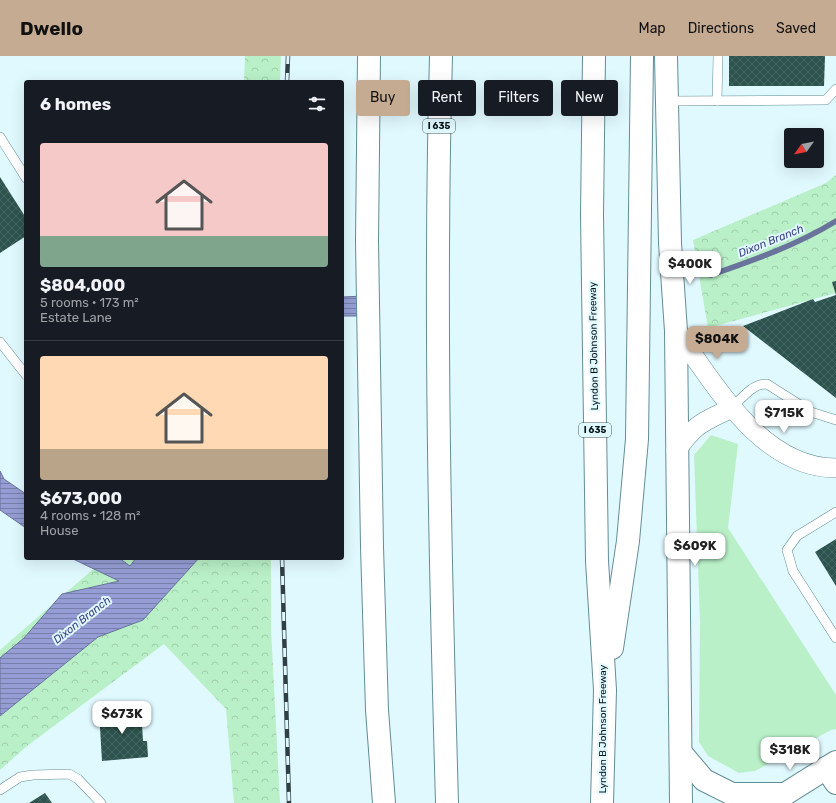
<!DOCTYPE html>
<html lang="en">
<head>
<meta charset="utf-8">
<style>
	body { margin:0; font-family:Rubik,sans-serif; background:#20242c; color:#f1f3f6; height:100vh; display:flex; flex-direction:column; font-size:15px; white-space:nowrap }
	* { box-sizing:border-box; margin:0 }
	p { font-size:13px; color:#9ea1a6 }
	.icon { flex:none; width:22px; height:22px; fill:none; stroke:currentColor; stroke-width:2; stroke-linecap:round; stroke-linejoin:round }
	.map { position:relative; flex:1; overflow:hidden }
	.drawer { position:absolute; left:24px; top:24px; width:320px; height:480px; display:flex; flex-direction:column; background:#171b24; border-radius:4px; box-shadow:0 4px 16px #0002 }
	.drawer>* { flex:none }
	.top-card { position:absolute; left:356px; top:24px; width:380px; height:36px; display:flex; gap:8px }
	.needle { width:26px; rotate:237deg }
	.fabs { position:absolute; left:784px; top:72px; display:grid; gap:8px }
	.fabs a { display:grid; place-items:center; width:40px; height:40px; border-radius:4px; background:#171b24; box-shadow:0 4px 16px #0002; font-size:20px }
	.price { position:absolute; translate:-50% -34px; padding:0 9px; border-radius:8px; background:#fff; color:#222; font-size:13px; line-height:26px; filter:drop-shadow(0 1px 2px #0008) }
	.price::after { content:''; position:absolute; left:50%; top:24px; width:12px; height:9px; margin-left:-6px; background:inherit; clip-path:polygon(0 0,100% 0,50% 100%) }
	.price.current { background:#c6ab93; color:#111 }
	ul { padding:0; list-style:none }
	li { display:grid; align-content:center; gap:8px; height:212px; padding:0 16px }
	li+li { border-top:1px solid #363941 }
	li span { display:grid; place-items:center; height:124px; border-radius:4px; color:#555 }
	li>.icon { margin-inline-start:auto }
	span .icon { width:72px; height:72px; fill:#fffc; stroke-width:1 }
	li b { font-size:17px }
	h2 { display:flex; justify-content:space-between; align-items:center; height:48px; padding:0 16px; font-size:17px }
	.pill { padding:0 14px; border-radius:4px; background:#171b24; box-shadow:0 4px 16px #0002; font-size:14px; line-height:36px }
	.pill.current { background:#c6ab93; color:#111 }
	header { display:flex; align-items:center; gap:24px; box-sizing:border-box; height:56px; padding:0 20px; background:#c6ab93; color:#111 }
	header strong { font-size:19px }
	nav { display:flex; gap:22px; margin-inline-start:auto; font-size:14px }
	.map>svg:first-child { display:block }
</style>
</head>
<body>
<header>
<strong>Dwello</strong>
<nav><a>Map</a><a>Directions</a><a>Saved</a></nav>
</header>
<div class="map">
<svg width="836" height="747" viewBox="0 0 836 747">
	<defs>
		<pattern id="forest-crowns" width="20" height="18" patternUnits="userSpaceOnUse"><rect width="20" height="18" fill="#b9f0c7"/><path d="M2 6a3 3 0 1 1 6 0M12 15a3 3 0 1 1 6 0" fill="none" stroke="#9dcdaa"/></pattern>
		<pattern id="water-rules" width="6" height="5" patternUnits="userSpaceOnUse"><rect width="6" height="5" fill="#959dd4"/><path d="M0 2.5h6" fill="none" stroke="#777fab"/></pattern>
		<pattern id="building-cross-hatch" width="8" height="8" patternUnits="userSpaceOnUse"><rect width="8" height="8" fill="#2c534d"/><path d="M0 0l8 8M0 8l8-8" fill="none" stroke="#476763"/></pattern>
	</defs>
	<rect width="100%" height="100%" fill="#e0f9ff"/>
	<path fill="#b9f0c7" d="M711,379L738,388L728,472L836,639V673L831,674L755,715L739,717L708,700L699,686L700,566L694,399Z"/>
	<g fill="url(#forest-crowns)">
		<path d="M245,0H281L280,26H244Z"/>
		<path d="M836,119V237L708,272L693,184L826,127Z"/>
		<path d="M106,502H271V573L280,747H234L226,653L164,588L27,690L0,714V594Z"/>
	</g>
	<g fill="url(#water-rules)" stroke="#6a739b">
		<path d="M365,240V260H342V241Z"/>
		<path d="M0,415L4,423L26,438V472L0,454Z"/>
		<path d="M71,502H119L130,510L136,502H199L143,564L98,581L0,660V602L24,582L62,538L119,525Z"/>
	</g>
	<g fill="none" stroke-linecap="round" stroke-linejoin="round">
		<path stroke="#6a739b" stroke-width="5.5" d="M711,219C754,204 797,189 836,165"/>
	</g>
	<g fill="url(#building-cross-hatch)">
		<path d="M729,0H825L824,30H729Z"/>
		<path d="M0,121L26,162V180L0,197Z"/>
		<path d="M836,225V239L832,226Z"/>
		<path d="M836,239V342L743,270L813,243L815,246Z"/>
		<path d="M836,483V530L815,496Z"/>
		<path d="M141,652L143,685H147L148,701L102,705L99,655Z"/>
		<path d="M45,737L52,747H29Z"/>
	</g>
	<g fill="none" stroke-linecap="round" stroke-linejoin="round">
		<defs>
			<g id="service">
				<path d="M667,45L826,44L836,33"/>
				<path d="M717,45L718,0"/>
				<path d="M0,81L26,122"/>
				<path d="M0,286L26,319"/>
				<path d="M732,352C741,343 753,327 767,328L811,356L836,364"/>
				<path d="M836,456L797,480L787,494L793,515L836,582"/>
				<path d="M0,734L20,721L33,719L69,718L78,723L101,747"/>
			</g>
			<g id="minor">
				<path d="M676,275C715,328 761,412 836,412"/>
				<path d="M676,395C695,368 702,366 732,352"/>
			</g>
			<path id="tertiary" d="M826,712L836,727"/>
			<g id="secondary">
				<path d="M369,0L367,185L372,491L377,654L384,747"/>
				<path d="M666,0L670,187L676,275L681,747"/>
				<path d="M682,698L704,724L732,738H785"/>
				<path d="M774,745L836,706"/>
			</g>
			<g id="motorway">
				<path d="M441,0C434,249 440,498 447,747"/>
				<path d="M594,0L592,159L597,505L605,634L602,747"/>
				<path d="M612,592L628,485L637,383L642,0"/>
			</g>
		</defs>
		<use href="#service" stroke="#658c96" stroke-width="10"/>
		<use href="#minor" stroke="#658c96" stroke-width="20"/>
		<use href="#tertiary" stroke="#658c96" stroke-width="24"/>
		<use href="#secondary" stroke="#658c96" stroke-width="24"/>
		<use href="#motorway" stroke="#658c96" stroke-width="24"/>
		<use href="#service" stroke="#fff" stroke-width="9"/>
		<use href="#minor" stroke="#fff" stroke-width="19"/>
		<use href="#tertiary" stroke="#fff" stroke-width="22"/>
		<use href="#secondary" stroke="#fff" stroke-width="22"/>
		<use href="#motorway" stroke="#fff" stroke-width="22"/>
		<defs>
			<g id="rail">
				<path d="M287,26L288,0"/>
				<path d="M282,502L289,747"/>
			</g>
		</defs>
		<use href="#rail" stroke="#2f3f44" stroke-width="4.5"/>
		<use href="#rail" stroke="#e0f9ff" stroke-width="3" stroke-dasharray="9" stroke-linecap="butt"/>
	</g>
	<g text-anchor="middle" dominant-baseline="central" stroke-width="4" stroke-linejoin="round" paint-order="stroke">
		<g fill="#e0f9ff" stroke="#46575c" stroke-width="1">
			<rect x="423" y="63" width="32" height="14" rx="3"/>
			<rect x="579" y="367" width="32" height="14" rx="3"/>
		</g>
		<g font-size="9" font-weight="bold" fill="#041216">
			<text x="439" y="70">I 635</text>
			<text x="595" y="374">I 635</text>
		</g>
		<g font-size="10" fill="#041216" stroke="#e0f9ff">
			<text transform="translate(594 290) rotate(-91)">Lyndon B Johnson Freeway</text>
			<text transform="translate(603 673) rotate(-90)">Lyndon B Johnson Freeway</text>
		</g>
		<g font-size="11" font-style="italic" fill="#3d4084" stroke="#e0f9ff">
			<text transform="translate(771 185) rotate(-22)">Dixon Branch</text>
			<text transform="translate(82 564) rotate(-38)">Dixon Branch</text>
		</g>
	</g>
</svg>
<div class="fabs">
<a><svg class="needle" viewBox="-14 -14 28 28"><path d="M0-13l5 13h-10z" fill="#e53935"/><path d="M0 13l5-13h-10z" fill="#9ea1a6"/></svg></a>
</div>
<b class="price" style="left:690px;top:229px">$400K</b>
<b class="price current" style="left:717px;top:304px">$804K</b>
<b class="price" style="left:784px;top:378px">$715K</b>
<b class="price" style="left:695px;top:511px">$609K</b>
<b class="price" style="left:122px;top:679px">$673K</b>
<b class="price" style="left:790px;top:715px">$318K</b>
<div class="top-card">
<a class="pill current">Buy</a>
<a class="pill">Rent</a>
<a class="pill">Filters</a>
<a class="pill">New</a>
</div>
<section class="drawer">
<h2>6 homes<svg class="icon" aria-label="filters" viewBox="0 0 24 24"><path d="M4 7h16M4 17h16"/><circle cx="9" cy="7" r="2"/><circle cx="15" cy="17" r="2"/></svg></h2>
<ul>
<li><span style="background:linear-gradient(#f6c9c9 75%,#7fa58c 0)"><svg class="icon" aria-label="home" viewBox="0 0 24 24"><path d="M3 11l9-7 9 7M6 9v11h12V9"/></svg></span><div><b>$804,000</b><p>5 rooms · 173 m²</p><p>Estate Lane</p></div></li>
<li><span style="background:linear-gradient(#ffd9b3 75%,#b9a48a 0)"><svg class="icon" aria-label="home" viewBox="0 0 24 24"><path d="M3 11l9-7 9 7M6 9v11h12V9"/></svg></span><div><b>$673,000</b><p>4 rooms · 128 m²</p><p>House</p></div></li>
</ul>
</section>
</div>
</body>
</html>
